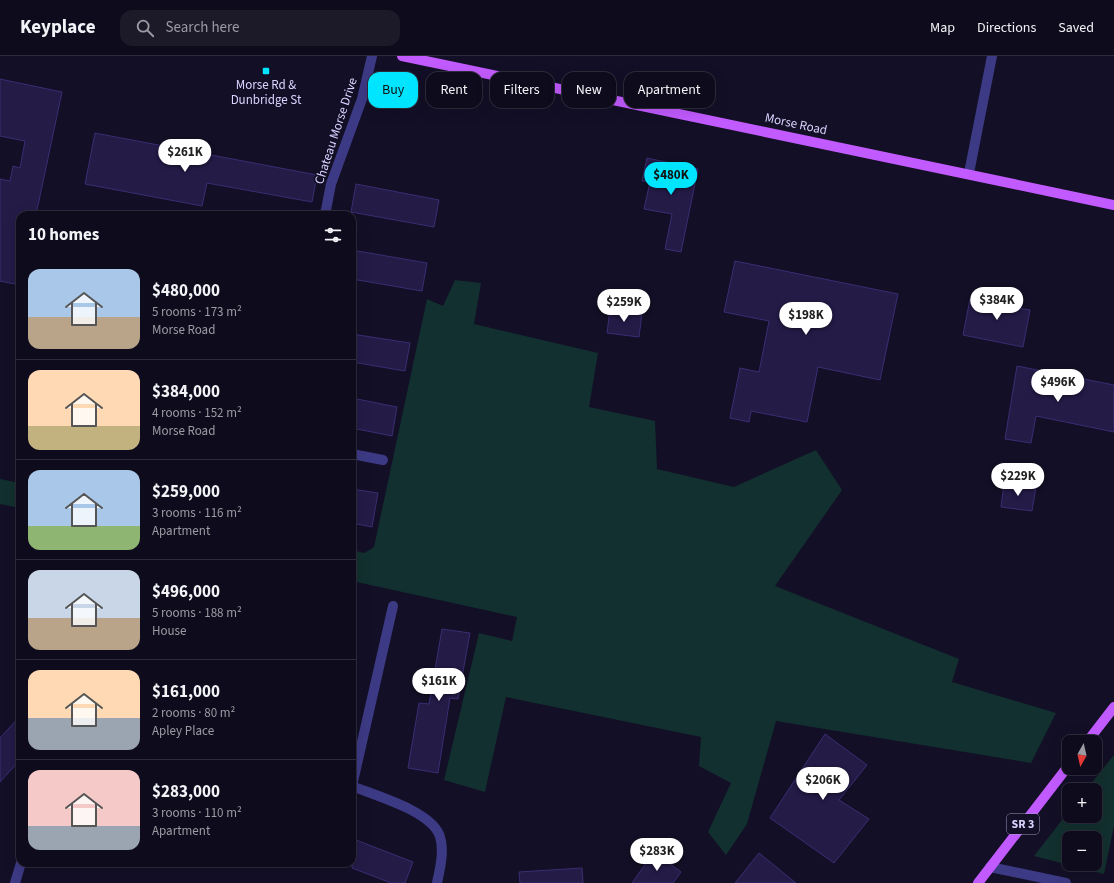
<!DOCTYPE html>
<html lang="en">
<head>
<meta charset="utf-8">
<style>
	body { margin:0; font-family:"Source Sans 3",sans-serif; background:#1c1929; color:#f1f3f6; height:100vh; display:flex; flex-direction:column; font-size:15px; white-space:nowrap }
	* { box-sizing:border-box; margin:0 }
	p { font-size:13px; color:#9b9ba3 }
	.icon { flex:none; width:22px; height:22px; fill:none; stroke:currentColor; stroke-width:2; stroke-linecap:round; stroke-linejoin:round }
	.map { position:relative; flex:1; overflow:hidden }
	.panel { position:absolute; left:16px; top:155px; width:340px; height:656px; display:flex; flex-direction:column; background:#0e0b1c; border-radius:12px; box-shadow:0 4px 16px #0002,0 0 0 1px #2e2b3b }
	.panel>* { flex:none }
	.hud { position:absolute; left:368px; top:16px; width:380px; height:36px; display:flex; gap:8px }
	.needle { width:26px; rotate:188deg }
	.tools { position:absolute; left:1062px; top:679px; display:grid; gap:8px }
	.tools a { display:grid; place-items:center; width:40px; height:40px; border-radius:8px; background:#0e0b1c; box-shadow:0 4px 16px #0002,0 0 0 1px #2e2b3b; font-size:20px }
	.price { position:absolute; translate:-50% -34px; padding:0 9px; border-radius:14px; background:#fff; color:#222; font-size:13px; line-height:26px; filter:drop-shadow(0 1px 2px #0008) }
	.price::after { content:''; position:absolute; left:50%; top:24px; width:12px; height:9px; margin-left:-6px; background:inherit; clip-path:polygon(0 0,100% 0,50% 100%) }
	.price.selected { background:#00e5ff; color:#111 }
	ul { padding:0; list-style:none }
	li { display:flex; align-items:center; gap:12px; height:100px; padding:0 12px }
	li+li { border-top:1px solid #2e2b3b }
	li span { display:grid; place-items:center; flex:none; width:112px; height:80px; border-radius:12px; color:#555 }
	li>.icon { margin-inline-start:auto }
	span .icon { width:48px; height:48px; fill:#fffc; stroke-width:1 }
	li b { font-size:17px }
	h2 { display:flex; justify-content:space-between; align-items:center; height:48px; padding:0 12px; font-size:17px }
	.tag { padding:0 14px; border-radius:12px; background:#0e0b1c; box-shadow:0 4px 16px #0002,0 0 0 1px #2e2b3b; font-size:14px; line-height:36px }
	.tag.selected { background:#00e5ff; color:#111 }
	header { display:flex; align-items:center; gap:24px; box-sizing:border-box; height:56px; padding:0 20px; background:#0e0b1c; border-bottom:1px solid #2e2b3b }
	header strong { font-size:19px }
	nav { display:flex; gap:22px; margin-inline-start:auto; font-size:14px }
	.search { width:280px; height:36px; background:#1c1929; display:flex; align-items:center; gap:10px; box-sizing:border-box; padding:0 14px; border-radius:12px; color:#9b9ba3; font-size:15px }
	.map>svg:first-child { display:block }
</style>
</head>
<body>
<header>
<strong>Keyplace</strong>
<div class="search"><svg class="icon" aria-label="search" viewBox="0 0 24 24"><circle cx="10" cy="10" r="6"/><path d="M15 15l6 6"/></svg>Search here</div>
<nav><a>Map</a><a>Directions</a><a>Saved</a></nav>
</header>
<div class="map">
<svg width="1114" height="827" viewBox="0 0 1114 827">
	<rect width="100%" height="100%" fill="#130f26"/>
	<g fill="#12302f" fill-rule="evenodd">
		<path d="M455,224L481,227L474,268L598,297L589,351L655,365L657,413L734,431L816,394L842,434L775,530L959,603L952,626L1056,657L1031,707L776,665L747,768L726,799L708,776L731,727L699,710L701,681L506,641L485,736L444,724L479,577L512,585L517,561L352,525V494L364,497L374,491L427,243L443,250Z"/>
		<path d="M0,423L20,427V452L0,448Z"/>
		<path d="M1114,699V770L1104,818L1034,800L1069,755V760H1095V734H1086ZM1069,782H1095V808H1069Z"/>
	</g>
	<g fill="#241b47" stroke="#3b2d73">
		<path d="M0,23L62,36L36,159H20V229L0,225V123L10,125L13,110L20,112L25,85L0,80Z"/>
		<path d="M95,77L317,119L312,146L207,127L202,150L85,128Z"/>
		<path d="M647,102L698,113L681,196L665,193L672,158L644,153L650,126L642,125Z"/>
		<path d="M356,128L439,144L434,171L351,156Z"/>
		<path d="M352,194L427,207L422,235L352,223Z"/>
		<path d="M735,205L898,238L880,324L818,311L807,366L751,355L749,366L730,362L740,312L759,316L769,265L724,256Z"/>
		<path d="M991,238L1014,242L1012,251L1030,254L1023,291L963,279L970,243L990,246Z"/>
		<path d="M610,253L642,257L639,281L607,277Z"/>
		<path d="M352,278L410,287L405,315L352,306Z"/>
		<path d="M1017,310L1114,329V376L1036,360L1031,387L1005,383Z"/>
		<path d="M352,342L397,351L392,380L352,372Z"/>
		<path d="M1004,427L1036,431L1032,455L1001,451Z"/>
		<path d="M352,433L378,437L372,471L352,467Z"/>
		<path d="M442,573L470,577L458,643L450,642L438,717L408,712L419,647L429,648Z"/>
		<path d="M20,660V704L0,726V682Z"/>
		<path d="M825,678L867,709L839,744L869,763L834,807L770,762Z"/>
		<path d="M356,784L413,806L405,827H391L352,812V794Z"/>
		<path d="M654,796L681,816L673,827H632Z"/>
		<path d="M759,797L796,827H735Z"/>
		<path d="M582,812L583,827H520L519,816Z"/>
	</g>
	<g fill="none" stroke-linecap="round" stroke-linejoin="round">
		<g stroke="#3d3a85" stroke-width="10">
			<path d="M969,117L992,0"/>
			<path d="M325,159L331,128L362,43L372,0"/>
			<path d="M352,398L383,404"/>
			<path d="M352,730L393,550"/>
			<path d="M352,730C376,740 428,754 439,778C445,793 440,813 437,827"/>
			<path d="M990,811L1066,827"/>
			<path d="M15,827L21,807"/>
		</g>
		<g stroke="#c25bff" stroke-width="10">
			<path d="M402,0L1114,149"/>
			<path d="M1087,686L1114,651"/>
			<path d="M978,827L1069,709"/>
		</g>
	</g>
	<rect fill="#00e5ff" stroke="#130f26" stroke-width="1.5" x="262" y="11" width="8" height="8" rx="2"/>
	<g text-anchor="middle" dominant-baseline="central" stroke-width="3.5" stroke-linejoin="round" paint-order="stroke">
		<rect fill="#130f26" stroke="#9e99be" stroke-width="1" x="1007" y="758" width="32" height="20" rx="3"/>
		<g font-size="12" font-weight="bold" fill="#d9d4ff">
			<text x="1023" y="768">SR 3</text>
		</g>
		<g font-size="13" fill="#d9d4ff" stroke="#130f26">
			<text x="266" y="29">Morse Rd &amp;<tspan x="266" dy="15">Dunbridge St</tspan></text>
		</g>
		<g font-size="13" fill="#d9d4ff" stroke="#130f26">
			<text transform="translate(796 68) rotate(12)">Morse Road</text>
			<text transform="translate(336 75) rotate(-72)">Chateau Morse Drive</text>
		</g>
	</g>
</svg>
<div class="tools">
<a><svg class="needle" viewBox="-14 -14 28 28"><path d="M0-13l5 13h-10z" fill="#e53935"/><path d="M0 13l5-13h-10z" fill="#9b9ba3"/></svg></a>
<a>+</a>
<a>−</a>
</div>
<b class="price" style="left:185px;top:117px">$261K</b>
<b class="price selected" style="left:671px;top:140px">$480K</b>
<b class="price" style="left:997px;top:265px">$384K</b>
<b class="price" style="left:624px;top:267px">$259K</b>
<b class="price" style="left:806px;top:280px">$198K</b>
<b class="price" style="left:1058px;top:347px">$496K</b>
<b class="price" style="left:1018px;top:441px">$229K</b>
<b class="price" style="left:439px;top:646px">$161K</b>
<b class="price" style="left:823px;top:745px">$206K</b>
<b class="price" style="left:657px;top:816px">$283K</b>
<div class="hud">
<a class="tag selected">Buy</a>
<a class="tag">Rent</a>
<a class="tag">Filters</a>
<a class="tag">New</a>
<a class="tag">Apartment</a>
</div>
<section class="panel">
<h2>10 homes<svg class="icon" aria-label="filters" viewBox="0 0 24 24"><path d="M4 7h16M4 17h16"/><circle cx="9" cy="7" r="2"/><circle cx="15" cy="17" r="2"/></svg></h2>
<ul>
<li><span style="background:linear-gradient(#a9c7e8 60%,#b9a48a 0)"><svg class="icon" aria-label="home" viewBox="0 0 24 24"><path d="M3 11l9-7 9 7M6 9v11h12V9"/></svg></span><div><b>$480,000</b><p>5 rooms · 173 m²</p><p>Morse Road</p></div></li>
<li><span style="background:linear-gradient(#ffd9b3 70%,#c2b280 0)"><svg class="icon" aria-label="home" viewBox="0 0 24 24"><path d="M3 11l9-7 9 7M6 9v11h12V9"/></svg></span><div><b>$384,000</b><p>4 rooms · 152 m²</p><p>Morse Road</p></div></li>
<li><span style="background:linear-gradient(#a9c7e8 70%,#8fb573 0)"><svg class="icon" aria-label="home" viewBox="0 0 24 24"><path d="M3 11l9-7 9 7M6 9v11h12V9"/></svg></span><div><b>$259,000</b><p>3 rooms · 116 m²</p><p>Apartment</p></div></li>
<li><span style="background:linear-gradient(#c9d6e8 60%,#b9a48a 0)"><svg class="icon" aria-label="home" viewBox="0 0 24 24"><path d="M3 11l9-7 9 7M6 9v11h12V9"/></svg></span><div><b>$496,000</b><p>5 rooms · 188 m²</p><p>House</p></div></li>
<li><span style="background:linear-gradient(#ffd9b3 60%,#9aa5b1 0)"><svg class="icon" aria-label="home" viewBox="0 0 24 24"><path d="M3 11l9-7 9 7M6 9v11h12V9"/></svg></span><div><b>$161,000</b><p>2 rooms · 80 m²</p><p>Apley Place</p></div></li>
<li><span style="background:linear-gradient(#f6c9c9 70%,#9aa5b1 0)"><svg class="icon" aria-label="home" viewBox="0 0 24 24"><path d="M3 11l9-7 9 7M6 9v11h12V9"/></svg></span><div><b>$283,000</b><p>3 rooms · 110 m²</p><p>Apartment</p></div></li>
</ul>
</section>
</div>
</body>
</html>
